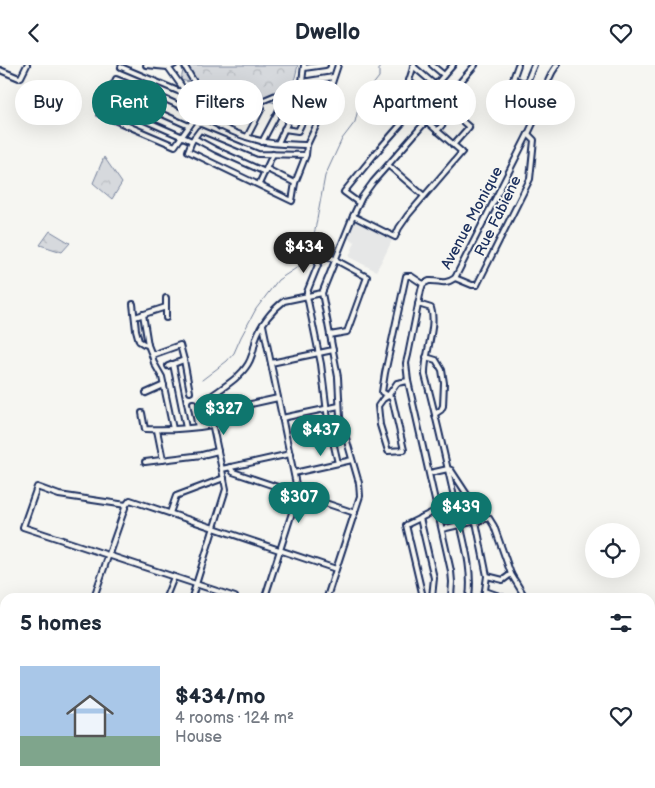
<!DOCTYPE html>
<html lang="en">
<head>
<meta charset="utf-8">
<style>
	body { margin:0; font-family:"Balsamiq Sans",sans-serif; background:#f6f6f7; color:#1f2937; height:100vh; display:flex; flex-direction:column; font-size:19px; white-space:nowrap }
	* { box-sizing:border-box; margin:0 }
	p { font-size:16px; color:#747a83 }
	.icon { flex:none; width:28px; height:28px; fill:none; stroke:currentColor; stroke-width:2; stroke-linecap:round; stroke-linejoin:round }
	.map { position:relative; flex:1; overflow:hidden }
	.sheet { position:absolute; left:0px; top:528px; width:655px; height:196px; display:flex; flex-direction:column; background:#fff; border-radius:15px 15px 0 0; box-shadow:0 5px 20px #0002 }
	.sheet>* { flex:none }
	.hud { position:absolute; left:15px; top:15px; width:625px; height:45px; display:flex; gap:10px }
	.tools { position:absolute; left:585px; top:458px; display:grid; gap:10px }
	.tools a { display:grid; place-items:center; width:55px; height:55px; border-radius:50%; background:#fff; box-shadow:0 5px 20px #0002; font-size:25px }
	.price { position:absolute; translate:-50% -42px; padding:0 11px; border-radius:18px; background:#0f766e; color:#fff; font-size:16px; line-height:32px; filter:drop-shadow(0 1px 2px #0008) }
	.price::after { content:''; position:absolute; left:50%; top:30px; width:15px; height:11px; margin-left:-8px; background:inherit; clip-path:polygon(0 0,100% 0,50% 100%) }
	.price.current { background:#222; color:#fff }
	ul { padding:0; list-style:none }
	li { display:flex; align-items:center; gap:15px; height:125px; padding:0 20px }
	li+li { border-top:1px solid #e0e1e3 }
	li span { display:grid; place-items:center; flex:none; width:140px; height:100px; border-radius:0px; color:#555 }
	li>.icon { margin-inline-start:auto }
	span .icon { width:60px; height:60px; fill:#fffc; stroke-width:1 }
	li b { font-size:21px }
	h2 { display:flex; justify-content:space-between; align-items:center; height:60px; padding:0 20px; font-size:21px }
	.tag { padding:0 18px; border-radius:22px; background:#fff; box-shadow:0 5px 20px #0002; font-size:18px; line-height:45px }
	.tag.current { background:#0f766e; color:#fff }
	header { display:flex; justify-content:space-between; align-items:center; height:65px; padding:0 20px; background:#fff; font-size:22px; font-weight:700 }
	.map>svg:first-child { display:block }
</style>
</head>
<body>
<header><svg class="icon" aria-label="back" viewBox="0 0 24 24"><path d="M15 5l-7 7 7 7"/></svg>Dwello<svg class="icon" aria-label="heart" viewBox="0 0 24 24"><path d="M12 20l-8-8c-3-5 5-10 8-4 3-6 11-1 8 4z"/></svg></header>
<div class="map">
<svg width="655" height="723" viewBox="0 0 655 723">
	<defs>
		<pattern id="forest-crowns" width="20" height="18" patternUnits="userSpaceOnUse" patternTransform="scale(1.25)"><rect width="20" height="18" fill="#d6d9dd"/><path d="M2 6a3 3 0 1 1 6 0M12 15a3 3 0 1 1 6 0" fill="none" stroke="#b7bbc0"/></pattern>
	</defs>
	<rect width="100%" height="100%" fill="#f6f6f2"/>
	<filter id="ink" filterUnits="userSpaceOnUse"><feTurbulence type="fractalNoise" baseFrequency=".02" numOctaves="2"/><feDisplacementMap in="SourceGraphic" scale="10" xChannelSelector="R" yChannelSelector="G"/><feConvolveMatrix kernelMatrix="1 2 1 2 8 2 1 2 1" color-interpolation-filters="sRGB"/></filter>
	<g filter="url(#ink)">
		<path fill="#e6e7e7" d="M354,154L393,173L386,188L376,206L349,192L355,177L347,173Z"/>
		<g fill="url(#forest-crowns)" stroke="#78849e">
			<path d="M184,0H298L288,41L181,15Z"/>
			<path d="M104,92L122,118L112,134L93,118Z"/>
			<path d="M50,166L70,178L62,187L40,180Z"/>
		</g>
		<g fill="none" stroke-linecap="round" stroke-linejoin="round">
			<path stroke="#717e99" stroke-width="1" d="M202,315L227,296L234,288L241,272L256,244L278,215L304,198L308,184L313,176L325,111L342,74L355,57L360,36L379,12V0"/>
			<defs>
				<g id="minor">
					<path d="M146,0L168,2L174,0"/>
					<path d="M184,0L200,27L196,49L193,56L175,81L100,49L116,14C139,23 162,32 184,43C209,55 233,70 261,76C274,80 293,79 307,80"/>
					<path d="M304,0L302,17L333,12"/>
					<path d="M414,0L404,31L429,53"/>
					<path d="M432,0L444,10"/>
					<path d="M518,0L513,14L545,26"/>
					<path d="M413,1L435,20"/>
					<path d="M121,2L178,26H185"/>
					<path d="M168,2L185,26L187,33L184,43"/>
					<path d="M304,3L325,0"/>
					<path d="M0,5L19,13L21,12L27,0"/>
					<path d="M409,16L426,31"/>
					<path d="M526,19L534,0"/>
					<path d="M111,26L189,61"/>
					<path d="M105,38L192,76"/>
					<path d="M208,45L229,44L250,41L276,30L329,24"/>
					<path d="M453,48L469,62L453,80"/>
					<path d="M238,56L245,42"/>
					<path d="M220,62L229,44"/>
					<path d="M284,64L298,66L313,35L314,26"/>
					<path d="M437,66L463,36"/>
					<path d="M247,72L262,43L259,37"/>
					<path d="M194,73L216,85L265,107"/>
					<path d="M262,77L279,45L294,44"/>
					<path d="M278,78L294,44L300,27"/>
					<path d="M306,90L258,89L200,65L192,76L188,86L292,136L295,118L306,90L307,80L316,61L326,36L338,0"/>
					<path d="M388,100L424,131"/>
					<path d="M267,104L295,118"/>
					<path d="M259,119L273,89"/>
					<path d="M359,138L344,127L375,89L453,0"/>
					<path d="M353,151L395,172L399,163L408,150L462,87L426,56"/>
					<path d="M455,213L472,220H477L530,114L534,75L528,69"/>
					<path d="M133,239L136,265L139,276L144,279L148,280"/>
					<path d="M418,239L431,243C437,261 424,290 425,310C437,355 447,400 457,445C463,474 473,503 469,532"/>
					<path d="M143,249L148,280L152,290"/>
					<path d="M135,252L166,242"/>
					<path d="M166,253V233"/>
					<path d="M263,260L298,429L265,532"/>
					<path d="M330,270L347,267L367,212L332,193L322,190L307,227V231L321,299L328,355L338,398"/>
					<path d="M426,292L436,295L442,305L444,318L443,341L441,345L435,349"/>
					<path d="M271,298L333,285"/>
					<path d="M173,299L186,363"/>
					<path d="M168,301L184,295"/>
					<path d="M408,316L397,318L388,331L383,334L378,341L380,360L388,386L404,385L392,333L382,327L385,308L406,211H411L423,219"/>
					<path d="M146,328L164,320"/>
					<path d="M193,338L198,362"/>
					<path d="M142,348L145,364C167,365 190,364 212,360"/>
					<path d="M210,348L278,333"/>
					<path d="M282,353L339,341"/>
					<path d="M173,364L162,312L154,298L152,290L180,280L184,295L190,327"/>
					<path d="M157,365L163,395"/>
					<path d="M145,397L202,390L218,386"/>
					<path d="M230,402L233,407L355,448"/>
					<path d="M222,404L290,389"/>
					<path d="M294,408L352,395"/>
					<path d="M430,408L448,404L451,405L472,437L487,511L484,532"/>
					<path d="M126,440L59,430L37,422L23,462L235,532"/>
					<path d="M170,448L176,431L224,413"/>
					<path d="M420,453L434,513L432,532"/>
					<path d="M442,464L489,453L494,461L511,509L525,532"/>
					<path d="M487,511L503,515L511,509"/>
					<path d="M485,526L502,532"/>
					<path d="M94,532L126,440L130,435L336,504"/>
					<path d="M166,532L174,512"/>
					<path d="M192,532L226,424L207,334C220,324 239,314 248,299C253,291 254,282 256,273C261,259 272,245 284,236L322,228"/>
					<path d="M327,532L360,431L359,418L340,352L338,312L322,228L353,151L362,132L373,117L388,100L475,0"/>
					<path d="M423,532L406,460L437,445"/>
					<path d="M451,532L452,517L451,506L408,316L406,298L408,290L421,225L423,219L429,216C441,215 443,221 455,213L528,69C532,61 536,52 539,44C544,29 547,13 557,0"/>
					<path d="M0,580L5,581"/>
					<path d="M655,649L652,679L655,687"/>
					<path d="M227,719L231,723"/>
					<path d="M404,719L405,723"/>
					<path d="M422,719V723"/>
					<path d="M442,719V723"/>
					<path d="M177,723L180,719"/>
					<path d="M198,723L201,719"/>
					<path d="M219,723L223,719"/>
					<path d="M242,723L246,719"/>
					<path d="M296,723L299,719"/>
					<path d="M317,723L320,719"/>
					<path d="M338,723L341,719"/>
					<path d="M361,723L364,719"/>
					<path d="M384,723L387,719"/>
					<path d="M483,723L485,719"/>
					<path d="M572,723L573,719"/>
				</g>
			</defs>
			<use href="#minor" stroke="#1b2f5e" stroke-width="8"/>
			<use href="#minor" stroke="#f6f6f2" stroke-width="4"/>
		</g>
	</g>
	<g text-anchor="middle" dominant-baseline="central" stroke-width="4" stroke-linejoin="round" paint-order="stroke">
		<g font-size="15" fill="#1b2f5e" stroke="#f6f6f2">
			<text transform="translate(498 151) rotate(-64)">Rue Fabiene</text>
			<text transform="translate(472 153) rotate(-62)">Avenue Monique</text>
		</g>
	</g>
</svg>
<div class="tools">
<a><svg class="icon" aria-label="locate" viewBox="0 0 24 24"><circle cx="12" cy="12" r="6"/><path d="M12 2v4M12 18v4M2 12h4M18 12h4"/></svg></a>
</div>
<b class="price current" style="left:304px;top:209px">$434</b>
<b class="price" style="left:224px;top:371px">$327</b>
<b class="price" style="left:321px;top:392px">$437</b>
<b class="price" style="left:299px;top:459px">$307</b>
<b class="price" style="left:461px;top:469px">$439</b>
<div class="hud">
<a class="tag">Buy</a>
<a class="tag current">Rent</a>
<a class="tag">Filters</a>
<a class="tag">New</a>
<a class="tag">Apartment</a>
<a class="tag">House</a>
</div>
<section class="sheet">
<h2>5 homes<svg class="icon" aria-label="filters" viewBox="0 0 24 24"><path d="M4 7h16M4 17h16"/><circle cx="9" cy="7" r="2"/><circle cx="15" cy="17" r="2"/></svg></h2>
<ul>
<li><span style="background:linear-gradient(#a9c7e8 70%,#7fa58c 0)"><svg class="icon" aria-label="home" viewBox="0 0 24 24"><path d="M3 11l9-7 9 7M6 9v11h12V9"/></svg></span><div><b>$434/mo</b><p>4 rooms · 124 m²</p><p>House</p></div><svg class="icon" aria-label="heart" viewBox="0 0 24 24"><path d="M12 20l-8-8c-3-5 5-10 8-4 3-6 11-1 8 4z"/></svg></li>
</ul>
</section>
</div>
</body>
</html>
